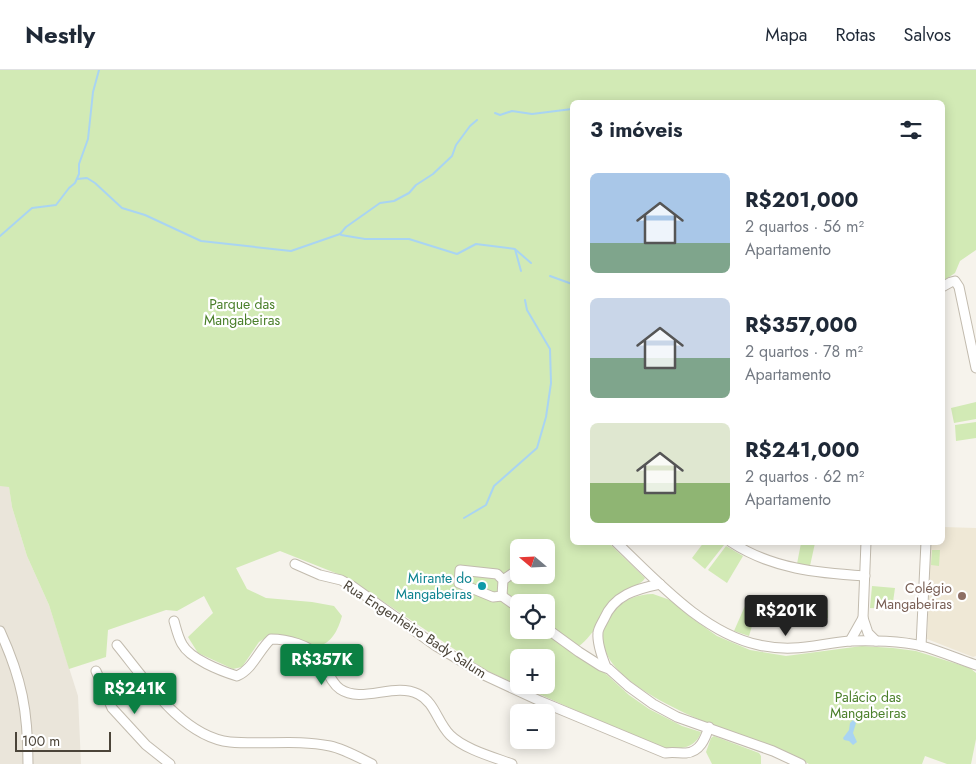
<!DOCTYPE html>
<html lang="pt">
<head>
<meta charset="utf-8">
<style>
	body { margin:0; font-family:Jost,sans-serif; background:#f6f6f7; color:#1f2937; height:100vh; display:flex; flex-direction:column; font-size:19px; white-space:nowrap }
	* { box-sizing:border-box; margin:0 }
	p { font-size:16px; color:#747a83 }
	.icon { flex:none; width:28px; height:28px; fill:none; stroke:currentColor; stroke-width:2; stroke-linecap:round; stroke-linejoin:round }
	.map { position:relative; flex:1; overflow:hidden }
	.side { position:absolute; left:570px; top:30px; width:375px; height:445px; display:flex; flex-direction:column; background:#fff; border-radius:8px; box-shadow:0 2px 12px #0003 }
	.side>* { flex:none }
	.needle { width:32px; rotate:289deg }
	.controls { position:absolute; left:510px; top:469px; display:grid; gap:10px }
	.controls a { display:grid; place-items:center; width:45px; height:45px; border-radius:8px; background:#fff; box-shadow:0 2px 12px #0003; font-size:25px }
	.scale { position:absolute; left:15px; bottom:12px; width:96px; box-sizing:border-box; padding-left:5px; border:2px solid #4b4439; border-top:0; font-size:14px; line-height:18px; white-space:nowrap; color:#4b4439; -webkit-text-stroke:4px #fff; paint-order:stroke }
	.price { position:absolute; translate:-50% -42px; padding:0 11px; border-radius:5px; background:#0b8043; color:#fff; font-size:16px; line-height:32px; filter:drop-shadow(0 1px 2px #0008) }
	.price::after { content:''; position:absolute; left:50%; top:30px; width:15px; height:11px; margin-left:-8px; background:inherit; clip-path:polygon(0 0,100% 0,50% 100%) }
	.price.active { background:#222; color:#fff }
	ul { padding:0; list-style:none }
	li { display:flex; align-items:center; gap:15px; height:125px; padding:0 20px }
	li span { display:grid; place-items:center; flex:none; width:140px; height:100px; border-radius:8px; color:#555 }
	li>.icon { margin-inline-start:auto }
	span .icon { width:60px; height:60px; fill:#fffc; stroke-width:1 }
	li b { font-size:21px }
	h2 { display:flex; justify-content:space-between; align-items:center; height:60px; padding:0 20px; font-size:21px }
	header { display:flex; align-items:center; gap:30px; box-sizing:border-box; height:70px; padding:0 25px; background:#fff; border-bottom:1px solid #e0e1e3 }
	header strong { font-size:24px }
	nav { display:flex; gap:28px; margin-inline-start:auto; font-size:18px }
	.map>svg:first-child { display:block }
</style>
</head>
<body>
<header>
<strong>Nestly</strong>
<nav><a>Mapa</a><a>Rotas</a><a>Salvos</a></nav>
</header>
<div class="map">
<svg width="976" height="694" viewBox="0 0 976 694">
	<rect width="100%" height="100%" fill="#f6f3ec"/>
	<path fill="#eae5da" d="M0,416H9L12,437L27,486L49,535L78,626L81,694H0Z"/>
	<path fill="#efe8d6" d="M943,457L976,458V586L973,587L927,569L931,473L942,472Z"/>
	<g fill="#d2eab5" fill-rule="evenodd">
		<path d="M0,0H976V180L960,191L955,203L943,211L942,32H572V434L570,436L572,438V472L609,473L645,508C642,515 620,522 613,529C603,537 601,549 595,559C589,567 581,576 572,581L573,584L606,604L629,625L649,639L682,656L701,662C696,680 673,681 658,677L487,601L348,508L280,481L236,498L247,519L266,528L312,532L334,536L342,546C338,560 332,573 317,577L308,573L276,564L270,565L259,572L242,597L233,599L198,583L188,567L213,543L204,526L177,541L166,540L108,560L106,587L69,599L49,535L27,486L12,437L9,417L0,416ZM519,478H546V505H519ZM519,532H546V560H519ZM519,588H546V615H519Z"/>
		<path d="M976,332V349L954,353L951,338Z"/>
		<path d="M976,352V368L956,371L955,355Z"/>
		<path d="M704,472L721,473L724,475L705,499L692,488Z"/>
		<path d="M801,473H815L810,496L797,494Z"/>
		<path d="M726,476L743,486L727,513L708,500Z"/>
		<path d="M932,480H940L939,496L931,495Z"/>
		<path d="M872,516L895,518L892,539L870,538Z"/>
		<path d="M653,524L670,530L693,549L717,566L750,580L786,586L862,576L893,578L916,581L970,598L976,603V669L971,694H947L925,686L922,694H809C769,671 554,617 613,542C622,530 638,524 653,524Z"/>
		<path d="M748,529L759,532L749,566L734,561Z"/>
		<rect x="810" y="540" width="18" height="8"/>
		<path d="M714,666L759,683L761,686V694H712L706,682L711,668Z"/>
	</g>
	<path fill="#a9d4f2" d="M853,650L856,653L853,663L857,672L853,675L849,671L844,670L843,668L849,660L850,653Z"/>
	<g fill="none" stroke-linecap="round" stroke-linejoin="round">
		<g stroke="#a9d4f2" stroke-width="2">
			<path d="M495,43L500,45L512,41L532,44L572,39"/>
			<path d="M77,109L87,108L95,113L122,138L145,145L201,171L291,181L340,164L346,157L380,133L394,131L409,123L416,115L433,104L452,86L456,75L470,56L477,50"/>
			<path d="M341,165L365,169H409L457,184L476,174L515,179L521,201"/>
			<path d="M0,166L32,138L56,135L69,118L75,113L79,104V94L88,69L93,22L99,0"/>
			<path d="M516,180L531,193"/>
			<path d="M550,206L572,214"/>
			<path d="M464,448L486,435L494,416L537,378L546,347L551,313L550,279L527,240L525,230"/>
		</g>
		<defs>
			<g id="minor">
				<path d="M942,217L951,212L955,211L959,217L976,298"/>
				<path d="M616,472C657,511 703,563 759,575C794,583 817,574 850,571C870,570 902,571 922,576C940,581 958,589 976,595"/>
				<path d="M731,472C772,499 818,503 865,506"/>
				<path d="M295,494L320,505L341,510L352,516L436,576L486,606L540,631L665,683C672,682 678,683 686,683C700,682 705,669 709,657"/>
				<path d="M460,500L497,504L503,510L502,526L493,527L459,513Z"/>
				<path d="M503,510L519,499"/>
				<path d="M502,526L519,538"/>
				<path d="M863,548L866,472"/>
				<path d="M174,551C176,558 178,567 182,574C190,589 221,601 237,606C253,599 258,581 271,569C286,569 311,575 320,588C327,598 330,612 340,619C362,634 394,612 418,624C435,632 437,652 450,665C464,679 493,687 512,694"/>
				<path d="M546,558L579,582L601,596L609,599L628,616L653,634L677,647L773,681L801,694"/>
				<path d="M0,561C22,609 28,641 28,694"/>
				<path d="M850,571L863,548L868,563L876,571"/>
				<path d="M117,575C145,609 182,667 230,672C263,675 297,669 330,676C344,679 358,687 372,694"/>
				<path d="M921,576L926,472"/>
				<path d="M606,597C602,587 597,574 598,563C598,559 602,553 604,549C614,525 636,519 660,514"/>
				<path d="M96,601L112,638L146,675L170,694"/>
			</g>
		</defs>
		<use href="#minor" stroke="#c2bbae" stroke-width="11"/>
		<use href="#minor" stroke="#fff" stroke-width="9"/>
	</g>
	<circle fill="#0f9aa8" stroke="#fff" stroke-width="2" cx="482" cy="516" r="5"/>
	<circle fill="#8d6e63" stroke="#fff" stroke-width="2" cx="962" cy="526" r="5"/>
	<g text-anchor="middle" dominant-baseline="central" stroke-width="4.5" stroke-linejoin="round" paint-order="stroke">
		<g font-size="14" fill="#4a7f2a" stroke="#fff">
			<text x="242" y="234">Parque das<tspan x="242" dy="16">Mangabeiras</tspan></text>
			<text x="868" y="627">Palácio das<tspan x="868" dy="16">Mangabeiras</tspan></text>
		</g>
		<g font-size="14" fill="#0d838f" stroke="#fff" text-anchor="end">
			<text x="472" y="508">Mirante do<tspan x="472" dy="16">Mangabeiras</tspan></text>
		</g>
		<g font-size="14" fill="#785e54" stroke="#fff" text-anchor="end">
			<text x="952" y="518">Colégio<tspan x="952" dy="16">Mangabeiras</tspan></text>
		</g>
		<g font-size="14" fill="#4b4439" stroke="#fff">
			<text transform="translate(415 559) rotate(33)">Rua Engenheiro Bady Salum</text>
		</g>
	</g>
</svg>
<div class="controls">
<a><svg class="needle" viewBox="-14 -14 28 28"><path d="M0-13l5 13h-10z" fill="#e53935"/><path d="M0 13l5-13h-10z" fill="#747a83"/></svg></a>
<a><svg class="icon" aria-label="locate" viewBox="0 0 24 24"><circle cx="12" cy="12" r="6"/><path d="M12 2v4M12 18v4M2 12h4M18 12h4"/></svg></a>
<a>+</a>
<a>−</a>
</div>
<div class="scale">100 m</div>
<b class="price active" style="left:786px;top:567px">R$201K</b>
<b class="price" style="left:322px;top:616px">R$357K</b>
<b class="price" style="left:135px;top:645px">R$241K</b>
<section class="side">
<h2>3 imóveis<svg class="icon" aria-label="filters" viewBox="0 0 24 24"><path d="M4 7h16M4 17h16"/><circle cx="9" cy="7" r="2"/><circle cx="15" cy="17" r="2"/></svg></h2>
<ul>
<li><span style="background:linear-gradient(#a9c7e8 70%,#7fa58c 0)"><svg class="icon" aria-label="home" viewBox="0 0 24 24"><path d="M3 11l9-7 9 7M6 9v11h12V9"/></svg></span><div><b>R$201,000</b><p>2 quartos · 56 m²</p><p>Apartamento</p></div></li>
<li><span style="background:linear-gradient(#c9d6e8 60%,#7fa58c 0)"><svg class="icon" aria-label="home" viewBox="0 0 24 24"><path d="M3 11l9-7 9 7M6 9v11h12V9"/></svg></span><div><b>R$357,000</b><p>2 quartos · 78 m²</p><p>Apartamento</p></div></li>
<li><span style="background:linear-gradient(#dfe7d0 60%,#8fb573 0)"><svg class="icon" aria-label="home" viewBox="0 0 24 24"><path d="M3 11l9-7 9 7M6 9v11h12V9"/></svg></span><div><b>R$241,000</b><p>2 quartos · 62 m²</p><p>Apartamento</p></div></li>
</ul>
</section>
</div>
</body>
</html>
